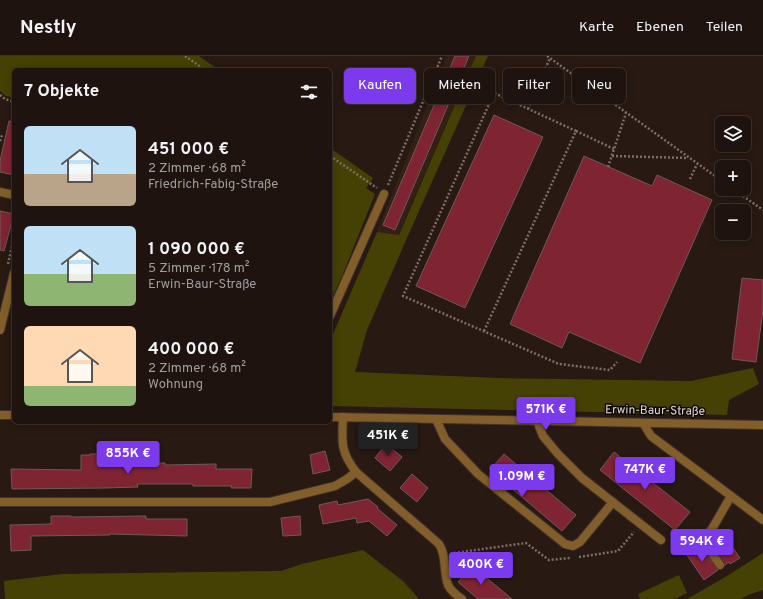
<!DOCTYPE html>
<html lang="de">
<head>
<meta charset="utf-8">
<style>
	body { margin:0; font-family:Overpass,sans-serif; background:#261c17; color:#f1f3f6; height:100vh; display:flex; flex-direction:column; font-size:15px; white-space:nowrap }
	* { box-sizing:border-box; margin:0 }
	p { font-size:13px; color:#a19e9e }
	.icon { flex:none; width:22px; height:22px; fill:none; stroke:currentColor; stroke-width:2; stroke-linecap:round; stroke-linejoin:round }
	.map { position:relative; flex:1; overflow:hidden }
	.sheet { position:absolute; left:12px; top:12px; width:320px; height:356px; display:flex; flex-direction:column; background:#1e130e; border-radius:6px; box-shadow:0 2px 10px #0003,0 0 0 1px #3c322e }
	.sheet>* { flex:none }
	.guide { position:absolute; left:344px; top:12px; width:359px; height:36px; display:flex; gap:8px }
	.buttons { position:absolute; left:715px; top:60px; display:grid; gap:8px }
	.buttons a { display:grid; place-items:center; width:36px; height:36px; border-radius:6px; background:#1e130e; box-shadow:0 2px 10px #0003,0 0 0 1px #3c322e; font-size:20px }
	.price { position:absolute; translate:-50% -34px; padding:0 9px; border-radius:4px; background:#7c3aed; color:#fff; font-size:13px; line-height:26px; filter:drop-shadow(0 1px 2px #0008) }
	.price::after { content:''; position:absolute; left:50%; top:24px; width:12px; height:9px; margin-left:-6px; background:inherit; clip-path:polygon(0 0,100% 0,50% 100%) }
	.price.active { background:#222; color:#fff }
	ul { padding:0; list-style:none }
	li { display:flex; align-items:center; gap:12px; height:100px; padding:0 12px }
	li span { display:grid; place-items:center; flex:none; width:112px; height:80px; border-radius:6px; color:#555 }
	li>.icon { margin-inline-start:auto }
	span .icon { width:48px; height:48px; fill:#fffc; stroke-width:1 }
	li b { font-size:17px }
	h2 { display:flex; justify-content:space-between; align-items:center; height:48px; padding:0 12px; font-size:17px }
	.tag { padding:0 14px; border-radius:6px; background:#1e130e; box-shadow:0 2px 10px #0003,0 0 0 1px #3c322e; font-size:14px; line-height:36px }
	.tag.active { background:#7c3aed; color:#fff }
	header { display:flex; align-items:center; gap:24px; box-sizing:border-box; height:56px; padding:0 20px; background:#1e130e; border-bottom:1px solid #3c322e }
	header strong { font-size:19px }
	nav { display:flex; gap:22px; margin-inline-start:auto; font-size:14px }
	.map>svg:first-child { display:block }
</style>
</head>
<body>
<header>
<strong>Nestly</strong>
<nav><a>Karte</a><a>Ebenen</a><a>Teilen</a></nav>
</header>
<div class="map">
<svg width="763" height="543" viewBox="0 0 763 543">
	<rect width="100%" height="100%" fill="#281912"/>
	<path fill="#352016" d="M447,0H476L398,179L377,176Z"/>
	<g fill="#454104">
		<path d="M0,0H199L219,14H14V42L6,40L0,35Z"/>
		<path d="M476,0H488L407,182L367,274L355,316L499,322L691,325L753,312L759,328L729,344L727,359L330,350V285L377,176L399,179Z"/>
		<path d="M330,92L373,122L366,132L375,138L342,220L330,246Z"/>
		<path d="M363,494L403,525L419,543H5L4,525L62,518L281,515L302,508Z"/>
		<path d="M763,497V534L748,539L741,543H687L727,520Z"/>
		<path d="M679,519L687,537L675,543H640L638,538Z"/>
	</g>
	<g fill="#7f2433" stroke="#6e595a">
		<path d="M455,0H469L395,174L383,169Z"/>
		<path d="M494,59L543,81L465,252L416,230Z"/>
		<path d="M9,65L14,66V119L0,116V105Z"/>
		<path d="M584,100L652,130L657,119L712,144L640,307L569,276L562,292L510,268Z"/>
		<path d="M0,155L14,158L4,195L0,194Z"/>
		<path d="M742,222L763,224V254L756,306L732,303Z"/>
		<path d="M386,388L402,401L390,415L375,402Z"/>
		<path d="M325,395L330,414L313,418L310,399Z"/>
		<path d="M614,396L690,456L675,474L600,414Z"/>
		<path d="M138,397L140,407H165V409L216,408V413H252L251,432H231L232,430H193V428H137L138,431L105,432L12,433L11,413L81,414V399H90V398Z"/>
		<path d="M504,398L576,459L562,475L490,414Z"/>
		<path d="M412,418L428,432L417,446L400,432Z"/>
		<path d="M368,443L377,450L378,453L397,469L387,480L369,465L357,467L356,462L323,468L319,449L337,445L338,449Z"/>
		<path d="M51,460H71V461L146,460V463H187V480L110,478V479L31,480V494L11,495L10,469L51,468Z"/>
		<path d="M300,460L301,479L283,480L281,462Z"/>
		<path d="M722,476L740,502L730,508L729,506L725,509L710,485Z"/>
		<path d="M700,490L718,514L704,524L687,499Z"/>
		<path d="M472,510L512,543H478L458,526Z"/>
	</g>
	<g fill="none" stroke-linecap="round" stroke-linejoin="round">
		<defs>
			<path id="lane" d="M330,260L384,138"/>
			<g id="street">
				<path d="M0,136L14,139"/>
				<path d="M0,274L14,217"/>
				<path d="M0,359H14"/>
				<path d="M330,361L763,369"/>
				<path d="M343,361C342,386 340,395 356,416L439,488C447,500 443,516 448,529C451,535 456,539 462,543"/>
				<path d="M436,363L445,383L478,418L565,488L573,490L580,486L613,446"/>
				<path d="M537,365L543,380L558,398L582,422L661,484"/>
				<path d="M643,367L651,380L763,464"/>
				<path d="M0,446H270L335,430L347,423L356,416"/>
				<path d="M720,509L702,483L712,473L731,440"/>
			</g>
		</defs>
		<use href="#lane" stroke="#42342d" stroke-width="10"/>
		<use href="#street" stroke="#42342d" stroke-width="10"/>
		<g stroke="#7c6e68" stroke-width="2.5" stroke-dasharray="2 2" stroke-linecap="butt">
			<path d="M185,0L205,14"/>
			<path d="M547,0L722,125"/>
			<path d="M0,39L5,43L14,46"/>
			<path d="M528,53L550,2"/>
			<path d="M576,75L614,93"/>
			<path d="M0,85L2,79"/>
			<path d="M330,100L377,132"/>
			<path d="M612,100L688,102"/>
			<path d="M608,111L626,57"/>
			<path d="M690,123L697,108"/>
			<path d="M388,129L442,0"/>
			<path d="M733,133L763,154"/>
			<path d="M8,208L14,182"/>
			<path d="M484,275L576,75L494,37L403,240L559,308L610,314L617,306"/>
			<path d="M672,484L692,487"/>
			<path d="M454,497L526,487L549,504L570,502"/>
			<path d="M579,501L618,495L634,476"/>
		</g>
		<use href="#lane" stroke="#825f2a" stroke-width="8"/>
		<use href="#street" stroke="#825f2a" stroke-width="8"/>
	</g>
	<g text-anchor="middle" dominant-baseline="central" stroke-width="3" stroke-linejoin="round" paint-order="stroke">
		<g font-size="12" fill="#e3d7d2" stroke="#0c0604">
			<text transform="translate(655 355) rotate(1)">Erwin-Baur-Straße</text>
		</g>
	</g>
</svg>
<div class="buttons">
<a><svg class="icon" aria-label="layers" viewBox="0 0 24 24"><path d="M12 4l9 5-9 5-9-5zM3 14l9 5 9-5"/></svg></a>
<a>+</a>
<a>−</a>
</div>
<b class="price" style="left:546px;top:375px">571K €</b>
<b class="price active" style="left:388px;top:401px">451K €</b>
<b class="price" style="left:128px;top:419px">855K €</b>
<b class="price" style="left:645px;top:435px">747K €</b>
<b class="price" style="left:522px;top:442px">1.09M €</b>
<b class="price" style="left:702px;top:507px">594K €</b>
<b class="price" style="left:481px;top:530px">400K €</b>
<div class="guide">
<a class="tag active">Kaufen</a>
<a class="tag">Mieten</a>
<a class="tag">Filter</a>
<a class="tag">Neu</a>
</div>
<section class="sheet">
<h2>7 Objekte<svg class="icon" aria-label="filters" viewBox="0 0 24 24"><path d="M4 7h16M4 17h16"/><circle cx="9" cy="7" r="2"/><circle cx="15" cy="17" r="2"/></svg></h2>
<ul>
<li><span style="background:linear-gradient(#bfe0f5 60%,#b9a48a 0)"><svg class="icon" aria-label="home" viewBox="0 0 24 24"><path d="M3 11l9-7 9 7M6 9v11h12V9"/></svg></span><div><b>451 000 €</b><p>2 Zimmer · 68 m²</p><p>Friedrich-Fabig-Straße</p></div></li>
<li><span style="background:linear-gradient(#bfe0f5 60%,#8fb573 0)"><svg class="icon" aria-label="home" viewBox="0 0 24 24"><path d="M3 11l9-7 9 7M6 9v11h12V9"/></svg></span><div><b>1 090 000 €</b><p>5 Zimmer · 178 m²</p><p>Erwin-Baur-Straße</p></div></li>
<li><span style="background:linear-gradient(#ffd9b3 75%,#8fb573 0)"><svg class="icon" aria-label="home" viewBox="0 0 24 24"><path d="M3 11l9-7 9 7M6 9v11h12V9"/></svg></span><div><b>400 000 €</b><p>2 Zimmer · 68 m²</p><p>Wohnung</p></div></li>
</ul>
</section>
</div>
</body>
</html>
